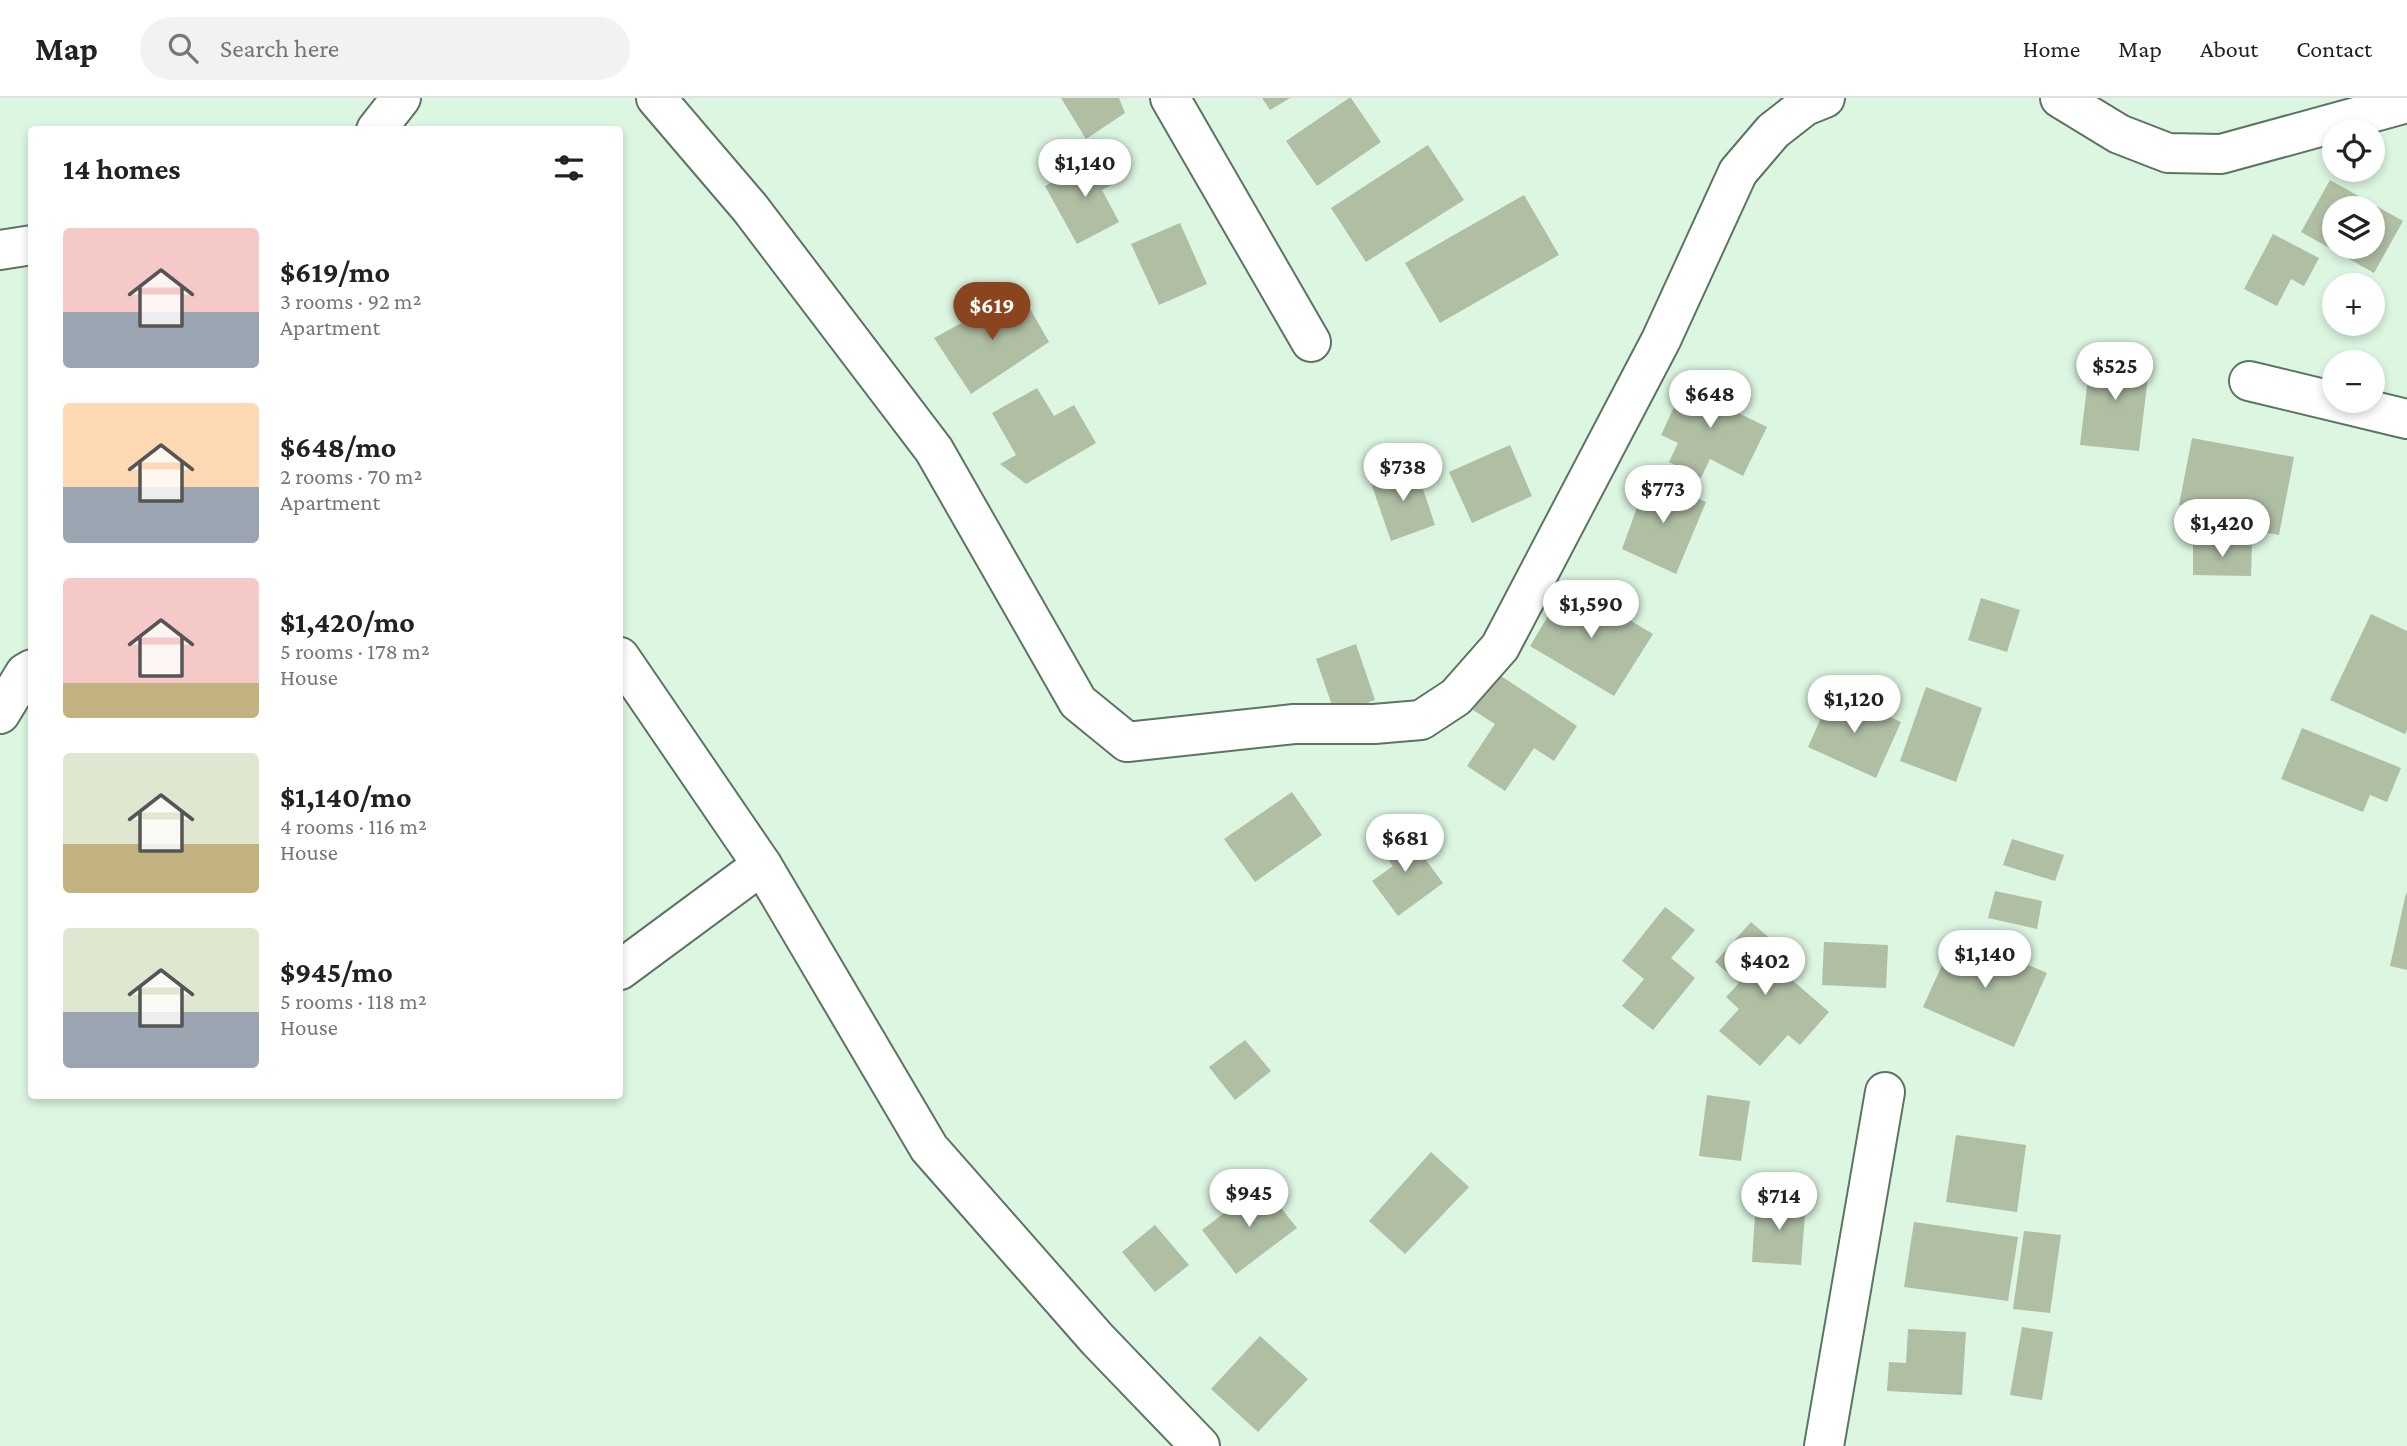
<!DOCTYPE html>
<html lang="en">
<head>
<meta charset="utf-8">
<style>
	body { margin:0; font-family:"Crimson Pro",serif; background:#f2f2f2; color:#222; height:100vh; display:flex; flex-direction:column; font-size:26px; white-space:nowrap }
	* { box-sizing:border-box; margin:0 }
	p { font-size:23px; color:#767676 }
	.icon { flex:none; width:38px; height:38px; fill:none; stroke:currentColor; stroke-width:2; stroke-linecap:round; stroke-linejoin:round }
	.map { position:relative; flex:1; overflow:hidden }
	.side { position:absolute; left:28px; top:28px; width:595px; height:973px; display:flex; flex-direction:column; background:#fff; border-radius:7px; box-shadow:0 4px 10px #0003 }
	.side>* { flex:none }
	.tools { position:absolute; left:2322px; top:21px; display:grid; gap:14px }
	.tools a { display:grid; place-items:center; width:63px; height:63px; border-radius:50%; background:#fff; box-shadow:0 4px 10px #0003; font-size:35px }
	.price { position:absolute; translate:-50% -60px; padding:0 16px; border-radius:24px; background:#fff; color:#222; font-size:23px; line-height:46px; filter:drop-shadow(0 2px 4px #0008) }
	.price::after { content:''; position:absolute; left:50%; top:42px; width:21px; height:16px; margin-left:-10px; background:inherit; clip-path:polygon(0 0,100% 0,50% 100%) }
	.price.current { background:#8b451e; color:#fff }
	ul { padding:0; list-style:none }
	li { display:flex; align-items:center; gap:21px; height:175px; padding:0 35px }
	li span { display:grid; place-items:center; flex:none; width:196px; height:140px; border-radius:7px; color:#555 }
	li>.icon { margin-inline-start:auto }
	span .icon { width:84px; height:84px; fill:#fffc; stroke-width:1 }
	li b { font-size:30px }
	h2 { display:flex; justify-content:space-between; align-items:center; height:84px; padding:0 35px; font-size:30px }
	header { display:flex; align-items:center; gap:42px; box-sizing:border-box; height:98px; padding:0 35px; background:#fff; border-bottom:2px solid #e0e0e0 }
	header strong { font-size:33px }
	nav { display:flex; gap:38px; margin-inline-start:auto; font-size:24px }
	.search { width:490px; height:63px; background:#f2f2f2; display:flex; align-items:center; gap:18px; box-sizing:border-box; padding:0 24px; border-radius:38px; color:#767676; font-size:26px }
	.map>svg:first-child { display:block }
</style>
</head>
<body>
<header>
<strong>Map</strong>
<div class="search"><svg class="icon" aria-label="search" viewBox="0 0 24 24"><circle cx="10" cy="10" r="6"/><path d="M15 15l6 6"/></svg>Search here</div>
<nav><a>Home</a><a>Map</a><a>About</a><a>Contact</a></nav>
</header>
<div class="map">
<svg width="2407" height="1348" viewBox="0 0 2407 1348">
	<rect width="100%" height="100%" fill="#dcf6e1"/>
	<g fill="#b0bea4" fill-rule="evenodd">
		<path d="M1061,0H1119L1125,15L1086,41Z"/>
		<path d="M1262,0H1290L1270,12Z"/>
		<path d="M1349,0H1351L1381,44L1317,88L1286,43Z"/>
		<path d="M1428,47L1464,102L1366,164L1331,110Z"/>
		<path d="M1104,56L1118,83L1102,92L1119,124L1077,146L1045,88Z"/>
		<path d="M2330,82L2403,123L2374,175L2301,134ZM2334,110H2373V149H2334Z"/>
		<path d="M1524,97L1559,157L1440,225L1405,165Z"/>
		<path d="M1180,125L1207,186L1159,207L1131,146Z"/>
		<path d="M2273,136L2319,160L2304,188L2291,181L2277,208L2244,191Z"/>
		<path d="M1020,193L1049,244L971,296L934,240Z"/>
		<path d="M2091,255L2150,262L2139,353L2080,347Z"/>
		<path d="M1691,273L1724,289L1716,304L1767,329L1743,378L1710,361L1701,380L1669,364L1678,345L1661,337Z"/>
		<path d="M1037,290L1054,318L1074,307L1096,345L1026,386L1000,366L1016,357L992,315Z"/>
		<path d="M2192,340L2294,359L2279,437L2233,429L2235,418L2179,407Z"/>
		<path d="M1510,347L1532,398L1472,425L1449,374Z"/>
		<path d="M1415,367L1435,427L1391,443L1370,382Z"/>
		<path d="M1648,379L1706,404L1676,476L1622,451Z"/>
		<path d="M2193,444L2252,445L2251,478L2193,477Z"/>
		<path d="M1568,485L1653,536L1614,598L1530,548Z"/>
		<path d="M1981,500L2020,512L2007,554L1968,542Z"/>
		<path d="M2371,516L2407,533V632L2405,636L2330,602Z"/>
		<path d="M1356,546L1375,602L1335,616L1316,561Z"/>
		<path d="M1498,576L1577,628L1554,663L1534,650L1505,693L1467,668L1495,626L1473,612Z"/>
		<path d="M1926,589L1982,610L1956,684L1900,663Z"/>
		<path d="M1833,593L1901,624L1876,680L1808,649Z"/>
		<path d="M2302,630L2401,670L2387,704L2370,697L2363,714L2281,681Z"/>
		<path d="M1292,694L1322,737L1255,784L1224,741Z"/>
		<path d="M1403,731L1443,785L1398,818L1372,783L1393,768L1379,749Z"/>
		<path d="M2012,741L2064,757L2055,783L2003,767Z"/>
		<path d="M1995,793L2042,803L2037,831L1988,820Z"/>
		<path d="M2406,795H2407V872L2390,868Z"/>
		<path d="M1665,809L1695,832L1671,860L1695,880L1653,932L1622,908L1644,881L1622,863Z"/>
		<path d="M1751,824L1794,861L1783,874L1829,914L1800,947L1788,937L1760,968L1719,933L1739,911L1726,899L1739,885L1715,864Z"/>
		<path d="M1956,836L2047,875L2014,949L1923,909Z"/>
		<path d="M1824,844L1888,847L1886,890L1822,887Z"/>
		<path d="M1245,942L1271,973L1235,1002L1209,969Z"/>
		<path d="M1707,997L1750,1003L1741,1063L1699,1058Z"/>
		<path d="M1956,1037L2026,1047L2017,1114L1946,1104Z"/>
		<path d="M1431,1054L1469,1089L1405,1156L1369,1123Z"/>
		<path d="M1262,1086L1297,1130L1236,1176L1202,1132Z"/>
		<path d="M1756,1101L1806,1105L1801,1167L1752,1164Z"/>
		<path d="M1914,1124L2018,1139L2008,1203L1904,1189Z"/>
		<path d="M1155,1127L1189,1167L1155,1194L1122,1154Z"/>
		<path d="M2024,1133L2061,1137L2050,1215L2013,1211Z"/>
		<path d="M2022,1229L2053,1234L2042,1302L2010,1297Z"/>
		<path d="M1908,1231L1966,1234L1962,1297L1887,1293L1889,1264L1906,1265Z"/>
		<path d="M1260,1238L1308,1281L1258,1334L1211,1291Z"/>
	</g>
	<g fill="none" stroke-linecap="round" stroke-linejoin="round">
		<defs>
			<g id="minor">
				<path d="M656,0L750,110L934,352L1078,604L1127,644L1294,626H1374L1421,622L1456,599L1500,549L1661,242L1738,74L1773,33L1805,8L1825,0"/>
				<path d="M1170,0L1311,244"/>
				<path d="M2060,0L2119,36L2168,55L2221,56L2407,5"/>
				<path d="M376,32L401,0"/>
				<path d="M0,152L32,147"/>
				<path d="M2249,283L2407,321"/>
				<path d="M620,559L762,767L929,1050L1098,1242L1200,1348"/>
				<path d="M0,616L25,575L32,571"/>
				<path d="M620,872L762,767"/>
				<path d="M1824,1348L1885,994"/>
			</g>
		</defs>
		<use href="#minor" stroke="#5c7462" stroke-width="42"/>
		<use href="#minor" stroke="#fff" stroke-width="38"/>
	</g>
</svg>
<div class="tools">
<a><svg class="icon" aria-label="locate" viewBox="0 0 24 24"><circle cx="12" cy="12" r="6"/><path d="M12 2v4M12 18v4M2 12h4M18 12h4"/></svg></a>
<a><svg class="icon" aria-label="layers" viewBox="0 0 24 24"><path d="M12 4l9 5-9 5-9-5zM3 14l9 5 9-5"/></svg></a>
<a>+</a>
<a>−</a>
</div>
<b class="price" style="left:1085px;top:101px">$1,140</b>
<b class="price current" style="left:992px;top:244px">$619</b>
<b class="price" style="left:2115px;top:304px">$525</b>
<b class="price" style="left:1710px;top:332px">$648</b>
<b class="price" style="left:1403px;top:405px">$738</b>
<b class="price" style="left:1663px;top:427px">$773</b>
<b class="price" style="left:2222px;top:461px">$1,420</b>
<b class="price" style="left:1591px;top:542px">$1,590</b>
<b class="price" style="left:1854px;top:637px">$1,120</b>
<b class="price" style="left:1405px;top:776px">$681</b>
<b class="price" style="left:1985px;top:892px">$1,140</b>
<b class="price" style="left:1765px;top:899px">$402</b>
<b class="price" style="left:1249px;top:1131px">$945</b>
<b class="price" style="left:1779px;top:1134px">$714</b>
<section class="side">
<h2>14 homes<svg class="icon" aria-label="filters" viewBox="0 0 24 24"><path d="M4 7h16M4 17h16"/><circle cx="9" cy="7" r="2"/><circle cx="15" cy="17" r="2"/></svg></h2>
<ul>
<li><span style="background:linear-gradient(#f6c9c9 60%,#9aa5b1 0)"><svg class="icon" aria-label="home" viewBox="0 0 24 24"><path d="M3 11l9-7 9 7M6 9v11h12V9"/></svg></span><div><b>$619/mo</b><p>3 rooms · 92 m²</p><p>Apartment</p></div></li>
<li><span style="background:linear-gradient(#ffd9b3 60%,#9aa5b1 0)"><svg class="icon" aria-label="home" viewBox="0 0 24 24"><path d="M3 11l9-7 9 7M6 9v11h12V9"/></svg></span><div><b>$648/mo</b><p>2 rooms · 70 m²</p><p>Apartment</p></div></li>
<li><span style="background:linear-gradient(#f6c9c9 75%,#c2b280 0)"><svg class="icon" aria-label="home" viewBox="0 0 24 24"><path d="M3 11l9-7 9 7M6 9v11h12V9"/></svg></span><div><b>$1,420/mo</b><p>5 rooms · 178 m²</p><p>House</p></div></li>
<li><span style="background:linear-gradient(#dfe7d0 65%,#c2b280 0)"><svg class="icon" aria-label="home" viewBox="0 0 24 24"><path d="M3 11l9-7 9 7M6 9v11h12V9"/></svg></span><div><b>$1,140/mo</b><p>4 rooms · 116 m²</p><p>House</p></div></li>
<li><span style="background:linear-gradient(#dfe7d0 60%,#9aa5b1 0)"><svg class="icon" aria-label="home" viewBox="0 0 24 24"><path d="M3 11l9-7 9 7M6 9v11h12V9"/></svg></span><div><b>$945/mo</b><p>5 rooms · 118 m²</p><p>House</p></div></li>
</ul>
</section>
</div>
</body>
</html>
